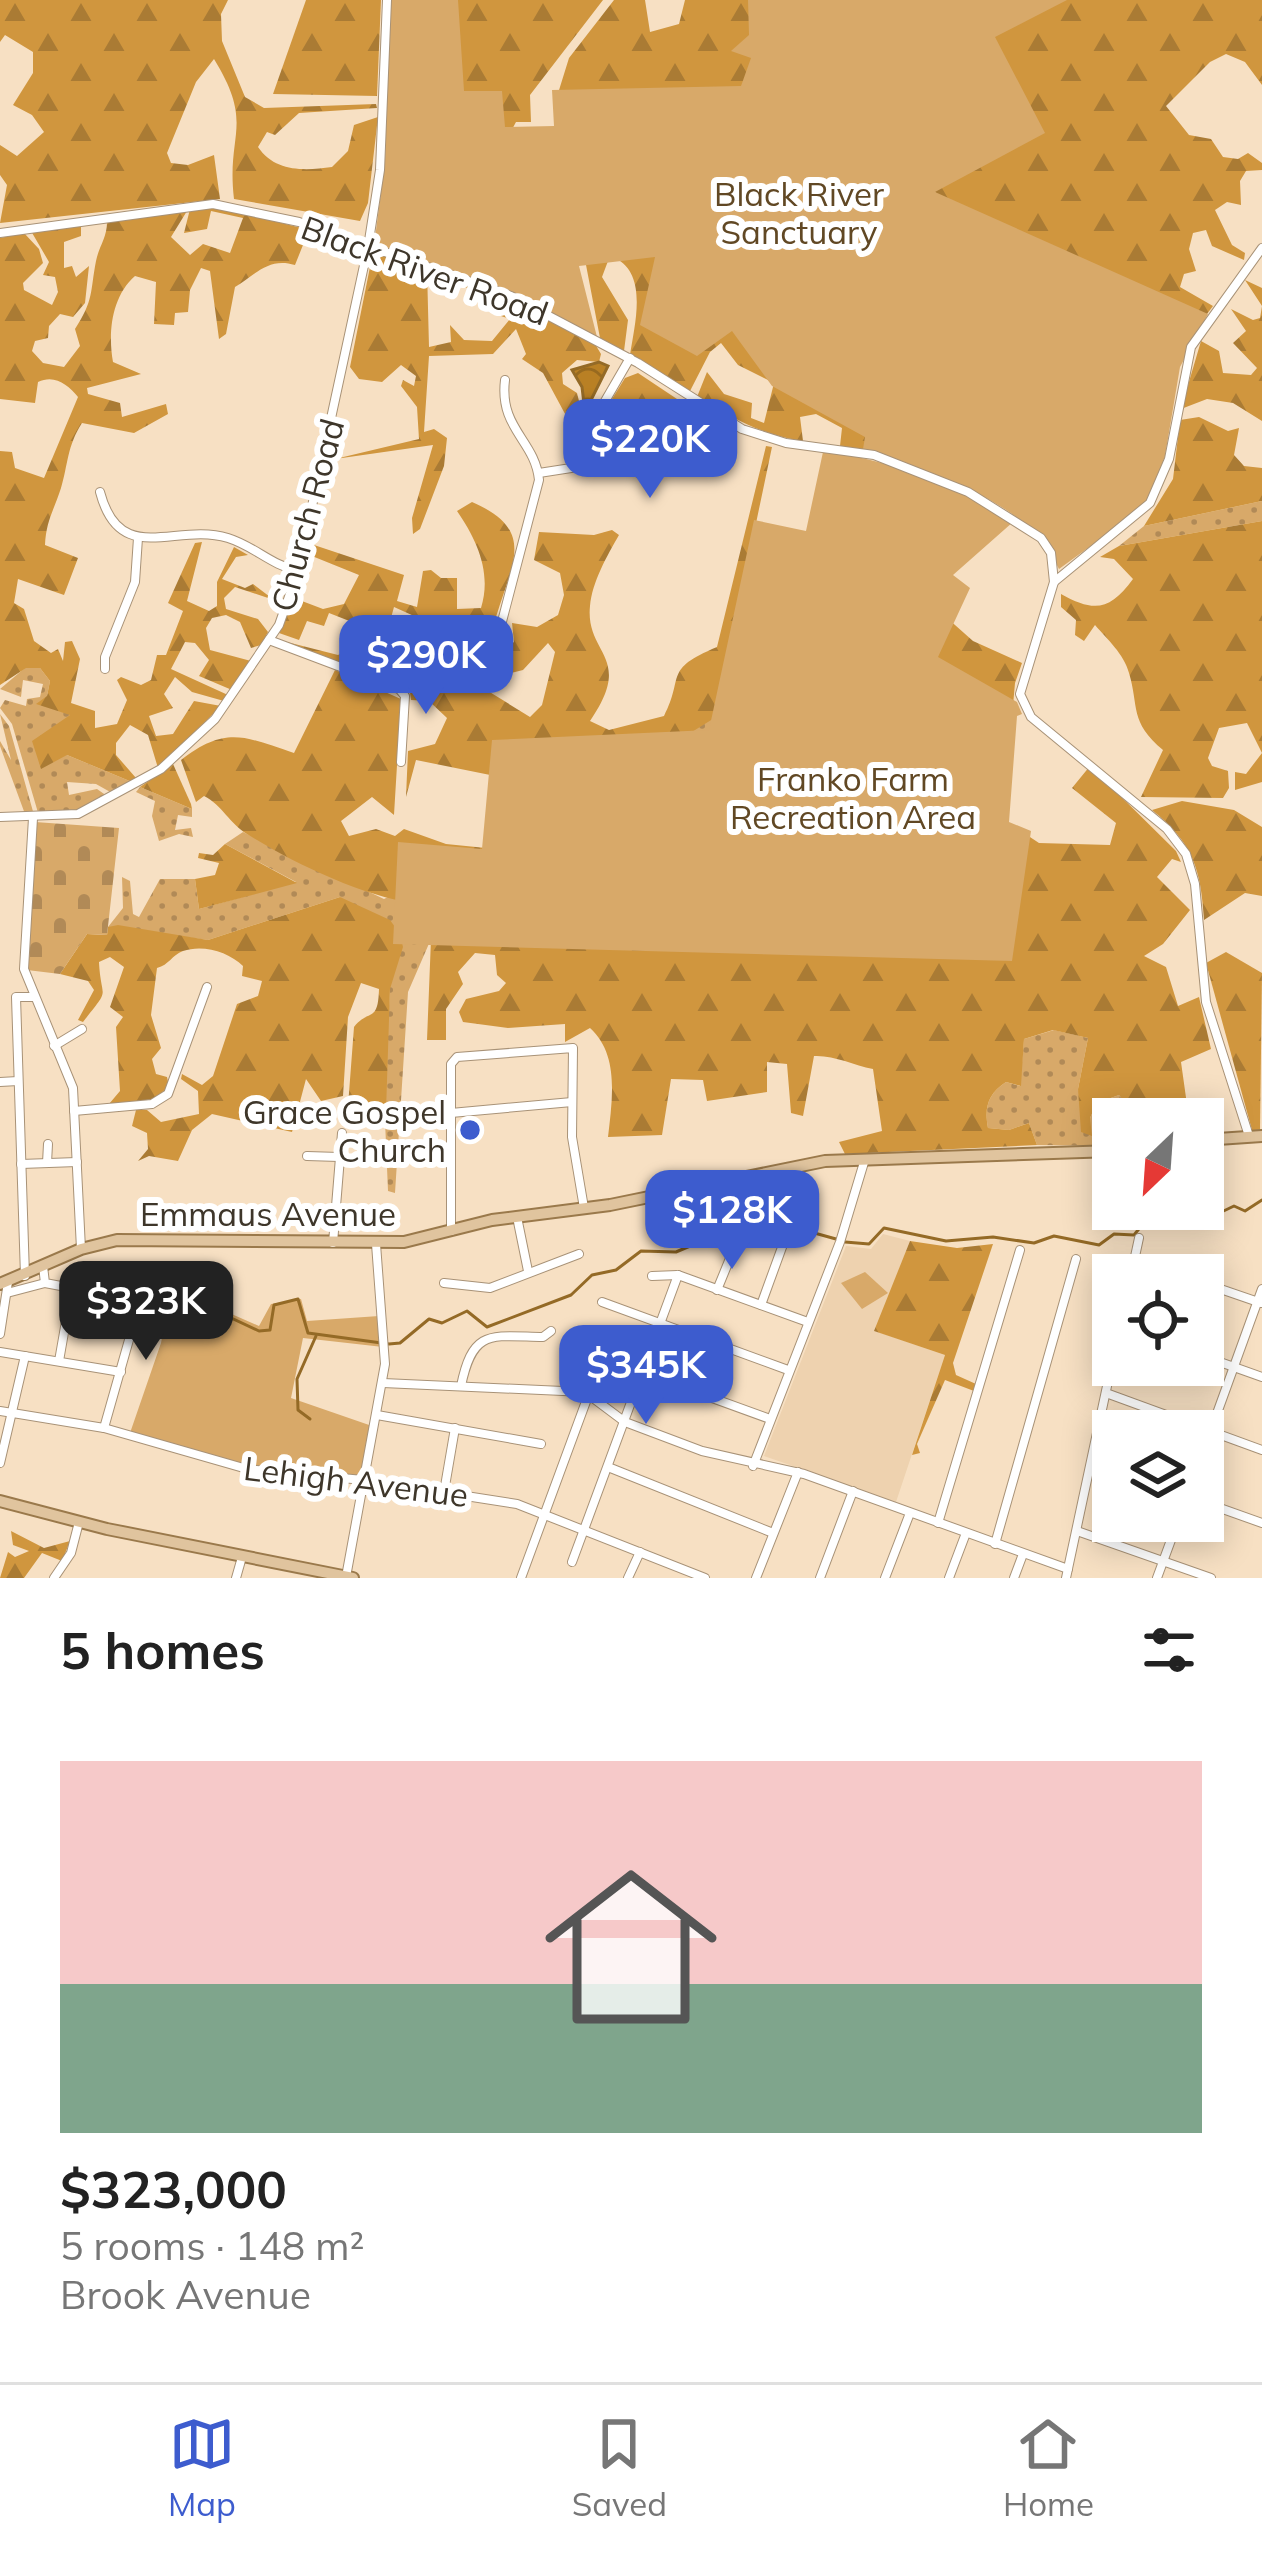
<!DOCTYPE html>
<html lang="en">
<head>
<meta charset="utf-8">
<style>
	body { margin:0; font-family:Mulish,sans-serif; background:#f2f2f2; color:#222; height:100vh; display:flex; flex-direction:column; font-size:45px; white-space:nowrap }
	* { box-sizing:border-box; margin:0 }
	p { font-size:39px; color:#767676 }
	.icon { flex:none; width:66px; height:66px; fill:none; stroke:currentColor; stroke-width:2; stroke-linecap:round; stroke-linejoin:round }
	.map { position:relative; height:1578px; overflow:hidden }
	.sheet { display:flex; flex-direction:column; background:#fff; flex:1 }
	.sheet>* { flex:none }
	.needle { width:78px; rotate:205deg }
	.controls { position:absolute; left:1092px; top:1098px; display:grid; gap:24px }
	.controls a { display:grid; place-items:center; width:132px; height:132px; border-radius:0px; background:#fff; box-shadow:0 6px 30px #0003; font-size:60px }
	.price { position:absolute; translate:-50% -102px; padding:0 27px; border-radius:24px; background:#3d5cce; color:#fff; font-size:39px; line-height:78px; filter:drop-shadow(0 3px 6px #0008) }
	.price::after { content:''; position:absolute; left:50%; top:72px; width:36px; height:27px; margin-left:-18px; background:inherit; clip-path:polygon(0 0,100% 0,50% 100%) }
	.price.selected { background:#222; color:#fff }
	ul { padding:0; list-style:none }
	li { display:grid; align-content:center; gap:24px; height:636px; padding:0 60px }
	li+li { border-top:3px solid #e0e0e0 }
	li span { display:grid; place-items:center; height:372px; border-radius:0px; color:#555 }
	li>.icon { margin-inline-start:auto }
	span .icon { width:216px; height:216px; fill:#fffc; stroke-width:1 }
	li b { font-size:51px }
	h2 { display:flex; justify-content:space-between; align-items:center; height:144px; padding:0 60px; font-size:51px }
	.tab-bar { display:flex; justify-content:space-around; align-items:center; height:168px; border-top:3px solid #e0e0e0; background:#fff; font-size:33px; color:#767676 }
	.tab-bar a { display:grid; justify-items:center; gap:6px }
	.tab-bar .selected { color:#3d5cce }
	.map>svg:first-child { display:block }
</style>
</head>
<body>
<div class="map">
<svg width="1262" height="1578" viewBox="0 0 1262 1578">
	<defs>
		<pattern id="grass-dots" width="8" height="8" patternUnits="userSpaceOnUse" patternTransform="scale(3)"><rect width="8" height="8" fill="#d8a969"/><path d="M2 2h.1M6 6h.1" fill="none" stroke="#b18a57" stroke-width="1.8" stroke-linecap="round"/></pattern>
		<pattern id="forest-firs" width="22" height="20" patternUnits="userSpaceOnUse" patternTransform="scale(3)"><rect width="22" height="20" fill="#d0963e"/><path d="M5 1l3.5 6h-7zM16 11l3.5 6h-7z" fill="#aa7b34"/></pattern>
		<pattern id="cemetery-stones" width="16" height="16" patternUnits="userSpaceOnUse" patternTransform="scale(3)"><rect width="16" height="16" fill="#d8a969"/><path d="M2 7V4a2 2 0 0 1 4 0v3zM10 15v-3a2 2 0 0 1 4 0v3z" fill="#b18a57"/></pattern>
		<pattern id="water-waves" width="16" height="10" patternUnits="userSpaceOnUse" patternTransform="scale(3)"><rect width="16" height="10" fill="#b98024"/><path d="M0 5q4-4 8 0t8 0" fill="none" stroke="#986a1f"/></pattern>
	</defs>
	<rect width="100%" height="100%" fill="#f7e0c3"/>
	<path fill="#eed2af" d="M883,1234L910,1241L875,1331L945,1355L896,1502L764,1456L846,1246L871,1249Z"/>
	<g fill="url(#grass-dots)">
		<path d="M1262,501V521L1119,546L1144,526Z"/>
		<path d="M970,588L431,939L408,992L395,1193L388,1191L384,1097L390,988L340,897L208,940L108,927L123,908L122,877L130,881L133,914L139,917L160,879H195L199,909L296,882L225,844L243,832L384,899L548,817L790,671Z"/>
		<path d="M26,667L40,668L50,681L47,696L71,715L67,755L132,782L112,793L96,784L67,782L69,795L97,789L107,796L74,813L39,816L12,724L0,708L5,700L26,706L27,699L40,697L43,684L23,680L21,697L0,689Z"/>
		<path d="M0,714L9,726L34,815L25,814L0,746V741L11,760Z"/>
		<path d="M140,787L192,809V817L178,815L175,830L191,828L193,837L179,834L159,841L152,816L155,801L136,792Z"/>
		<path d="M1054,1030L1088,1038L1078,1089L1090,1118L1097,1103L1119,1095L1128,1107L1126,1119L1116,1103L1098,1111L1097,1131L1113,1133L1111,1146L1037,1145L1029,1123L1009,1130L988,1128C984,1107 988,1094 1006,1082L1020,1086L1024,1039Z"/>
	</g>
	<g fill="url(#forest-firs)">
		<path d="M0,0H228L221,14L222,41L245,97L264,108L376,104L377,108L299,113L275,135L267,132L258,147C275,172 304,171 332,167L348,151L354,125L378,117L368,203L360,221L234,199C226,132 255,126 214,59L196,82L167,153L171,163L188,165L214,155L220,199L0,223L7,185L0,175V145L17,156L44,132L32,115L13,105L33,73V52L5,35L0,42Z"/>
		<path d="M306,0H381L377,96L273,94Z"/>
		<path d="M394,0H603L530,95L531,122H516L509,135L389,158Z"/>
		<path d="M614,0H645L650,32L679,24L685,0H832L965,485L840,446L842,428L816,414L800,417L803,441C762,435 732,418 697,397L707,372L724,394L752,403L751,418L764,423L774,383L738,365L721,343L710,352L689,393L630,355C635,323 648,274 615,258L608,261L602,277L628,320L624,351L600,338L555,103L569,58Z"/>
		<path d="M871,0H1262V85L1245,62L1226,54L1210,62L1166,106L1189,135L1211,139L1223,157L1238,159L1248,153L1262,163V170L1246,171L1240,181L1241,205L1227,202L1215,210L1232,245L1245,253L1244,260L1212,246L1206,230L1193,233L1189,249L1196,271L1184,274L1180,287L1213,306L1189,338L1100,538L917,154Z"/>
		<path d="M221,207L309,230L295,265C269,257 256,274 235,287L226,334L219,339L210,271L201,268L190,290L188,312L175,313L174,325L154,324L156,282L135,276C111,297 108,334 113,362L141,374L87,388L88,394L120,403L122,417L166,404L168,414L134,433L82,423C67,446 68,465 61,488C54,510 46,521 45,545L78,558L64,595L18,579L14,603L24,609L34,641L51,653L58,649L63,661L65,642L72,641L80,659L71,703L95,711V728L117,724L127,700L117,680L121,677L141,685L151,680L157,655H166L183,611L168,603L195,543L202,542L187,601L209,611L217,606V582L234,547L248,555L236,557L222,579L245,588L253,584L274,600L235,587L224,598L226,609L258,619L268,632L261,645L251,648L240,622L226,615L212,618L206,628L210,650L251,661L232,690L199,676L209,660L195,643L185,642L171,669L228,695L224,701L192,692L175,677L164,694L173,708L149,716L156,736L173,734L194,701L221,706L158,768L148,735L130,725L116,743V755L136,778L132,782L67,755L41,769L32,741L70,715L36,704L47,696L50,681L40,668H26L0,685V451L12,452L15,468L44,478L78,397C68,385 55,374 38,382L35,403L0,399V238L24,233L39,249L43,263L23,283L24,290L52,305L58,292L55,277L43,275L49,262L31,231L81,226V236L64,242V268L72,266L76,277L89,266L85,303L73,317L60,314L49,326L48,338L35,341L32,351L43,363L64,367L80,346L75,329C94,300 90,292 96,261C99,246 107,238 107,222L187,211L171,237L190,255L203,244L230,253L243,218L211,211L207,229L184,233L190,209Z"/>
		<path d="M373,252L427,269L429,347L451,342L450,325L464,340L492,341L510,319L501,316L497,298L450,282L451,277L531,307L595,344L601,354L599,362L577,360L562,373L563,384L577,393L582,413L571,425L543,373L522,359L526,354L516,329L493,354L429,356L424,432L434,429L447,438L444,466L420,529L413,534L412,518L433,445L335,459L419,439L417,407L401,386L403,380L414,386L416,376L401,365L382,382L359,379L350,367Z"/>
		<path d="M1245,280L1262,288V421L1233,403L1207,399L1181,409L1201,341L1219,351L1223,373L1251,375L1257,368L1233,343L1246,331L1231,309L1253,320L1260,318L1262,306Z"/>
		<path d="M638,373L686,405L676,435L672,424L612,399L625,378Z"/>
		<path d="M1199,417L1228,431L1239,428L1234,455L1244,466L1262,468V501L1144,526L1173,479L1180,420Z"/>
		<path d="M766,446L772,447L742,590L790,671L687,735L515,780L416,760L406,797L408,751L435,744L447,718L429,701L411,700L408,677L414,616L394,607L386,636L376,644L378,659L368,673L275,639L338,655L346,651L357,624L329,613L324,626L307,621L299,640L279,633L294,598L323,609L344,604L359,575L307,554L308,543L404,575L397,601L417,607L423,571L431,570L441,578H457V609L481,608C492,573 477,540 457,511L472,502C537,530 512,563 496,617L480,621L473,644L488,656V691L530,717L542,705L555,652L548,643L523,670L507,674L502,651L514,642L512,623L537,627L558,615L564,595L560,573L534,560L539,532L594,535L612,530L619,535C607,556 592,582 590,606C585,655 635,656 590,721L609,730L664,716C685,676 662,670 717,647Z"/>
		<path d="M1262,521V782L1235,790V772L1246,774L1262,753L1247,723L1219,728L1208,758L1212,766L1228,771L1229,788L1223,798L1141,797L1163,750C1129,722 1139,706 1129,673C1124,654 1107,639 1095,625L1084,641L1075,635L1076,620L1061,607V594C1095,613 1110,610 1133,579L1114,559L1100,557L1119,546Z"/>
		<path d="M946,617L973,641L1022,663L1015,683L1003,819L1039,843L1110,845L1116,823L1072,788L1090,766L1176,851L1181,862L1172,859L1157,877L1190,910L1163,944L1144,956L1166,967L1178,1006L1199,997L1211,1049L1181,1062L1189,1119H1126L1128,1107L1119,1095L1097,1103L1090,1118L1092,1136L1081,1132L1078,1089L1088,1038L1053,1030L1024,1039L1021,1086L1006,1082C988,1094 984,1107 988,1128L1009,1130L1029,1123L1037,1145L845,1154L839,1142L882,1131L873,1069C853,1065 834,1055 814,1056L803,1116L791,1113L787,1064L767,1062V1092L707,1101L703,1080L671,1079L662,1135L608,1137C612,1101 620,1055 590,1028L565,1042V1024L508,1028L463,1022L459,1012L466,999L499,991L506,983L497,975L495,955L475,953L458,972L463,984L446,1009V1040H427L431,939Z"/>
		<path d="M335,670L401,699L394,815L372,797L341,821L349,836L376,829L395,836L404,829L446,844L486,848L416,904C360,895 295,864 247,834C230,824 222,805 204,796L196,802L181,760C225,726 244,736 294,753Z"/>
		<path d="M173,764L191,804L192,809L140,787Z"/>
		<path d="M1182,801L1234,810L1262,827V896L1245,893L1204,920C1201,869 1193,843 1152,810Z"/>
		<path d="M225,844L297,883L199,909L195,879L215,875L219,863L198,858L199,853L213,855Z"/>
		<path d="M340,897L390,920L400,934L403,947L390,989L386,1112L374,1116L348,1106L354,1027C369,1008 378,1024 379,989L361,983L348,1017L343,1096L321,1101L306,1079L292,1132L212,1114L192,1130L178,1161L149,1156L138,1161L148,1149L147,1133L132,1126L136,1110H147L161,1122L199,1114L198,1091L181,1079L182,1074L202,1085L213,1076L237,1004L258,996L262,981L242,976L243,966C229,952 203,944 183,951C172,955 169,965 157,968L151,1015L161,1048L152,1059L156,1074L167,1077L169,1086L155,1099L109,1104L120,1091L116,1027L123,1017L110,1007L124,967L110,957L99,962C101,1002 112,985 83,1022L78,1020L94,990L88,981L60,974L87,934L107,935L108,927L118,925L208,940Z"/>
		<path d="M1226,952L1262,973L1260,1131L1252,1130L1206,963Z"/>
		<path d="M910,1241L957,1248L993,1244L953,1363L956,1375L976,1384L974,1391L945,1380L917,1444L920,1453L912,1455L945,1355L874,1331Z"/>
		<path d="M11,1531L44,1548L70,1541L62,1561L42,1553L24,1578H0L8,1552L15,1557L29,1551L13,1545Z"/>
	</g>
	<path fill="url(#cemetery-stones)" d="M35,822L119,828L107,935L87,934L60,974L27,970Z"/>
	<g fill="#d8a969">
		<path d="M390,0H458L464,91H502L505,127L554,126L552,90L741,86L751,58L731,51L749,35L748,0H1067L995,37L1045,133L935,192L1208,314L1180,367L1165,456L1151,494L1143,508L1059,569C1024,495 934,478 863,449L865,437L772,386L732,331L697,356L640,325L655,257L579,266L597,337L506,292L374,246L385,161Z"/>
		<path d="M823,452C893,459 953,486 1013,522L953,575L970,588L938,657L1017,702L1022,714L1017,716L1009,822L1031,831L1012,961L393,944L398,842L482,849L492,740L709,730L754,520L806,531Z"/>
		<path d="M865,1272L888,1293L862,1309L841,1283Z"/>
		<path d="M170,1296L195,1298L259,1326L271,1304L301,1299L307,1321L379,1316L383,1347L303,1338L291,1398L372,1426L361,1478L233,1464L130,1433L161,1343Z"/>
	</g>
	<path fill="url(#water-waves)" stroke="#946a26" stroke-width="3" d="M599,362L608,366L585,412L582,387L572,370Z"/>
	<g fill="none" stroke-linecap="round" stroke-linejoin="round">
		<g stroke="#946a26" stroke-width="3">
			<path d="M1175,1209L1211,1217L1234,1206L1245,1211L1262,1200"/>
			<path d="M845,1242L869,1244L884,1228L946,1241L993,1237L1034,1243L1054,1236L1099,1245L1114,1234L1134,1235L1146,1220L1167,1209"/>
			<path d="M160,1291L173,1300L195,1301L259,1331L270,1330L274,1305L298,1299L308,1333L389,1344L400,1343L429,1319L442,1323L467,1311L487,1327L571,1295L592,1275L616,1270L641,1251L676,1252L716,1235L782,1224L836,1239"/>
			<path d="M310,1419L298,1410L297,1379L316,1336"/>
		</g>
		<defs>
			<g id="minor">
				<path d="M0,233L213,204L299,222L511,296L638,363L742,429L786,443L874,455L968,492L1041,538L1051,553L1054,582"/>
				<path d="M605,461L601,408L630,358"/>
				<path d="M539,473L616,461L650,479L703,406"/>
				<path d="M100,492C120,568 175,522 228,538C254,546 271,565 298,571"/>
				<path d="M499,633L539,480C535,440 499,429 505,380"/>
				<path d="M269,640L399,689L405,696L401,762"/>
				<path d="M105,669V657L135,582L138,538"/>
				<path d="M0,817L78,814L161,769L215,719L279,625L298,571L368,247L380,170L387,0"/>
				<path d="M33,818L24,969L73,1088L81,1249"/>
				<path d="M54,1046L82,1029"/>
				<path d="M0,1082L18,1081"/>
				<path d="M74,1111L152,1104L168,1094L207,987"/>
				<path d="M451,1113L572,1102"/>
				<path d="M1249,1136L1206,1002L1195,884L1186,854L1167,829L1031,717L1020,694L1054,582L1150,503L1169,459L1191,347L1262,248"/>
				<path d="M307,1156L339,1157"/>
				<path d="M47,1163L48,1144"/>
				<path d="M21,1164L77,1162"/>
				<path d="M517,1217L528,1271"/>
				<path d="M451,1231V1064L457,1057L573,1048L572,1137L584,1208"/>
				<path d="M333,1243L342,1133"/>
				<path d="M1134,1258L1181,1275"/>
				<path d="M43,1266L45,1283L140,1301L104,1428"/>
				<path d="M1131,1275L1139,1238"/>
				<path d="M25,1276L16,997H33"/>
				<path d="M652,1276L678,1275L805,1321"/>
				<path d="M444,1283L490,1288L579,1254"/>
				<path d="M1203,1283L1261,1303"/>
				<path d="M717,1290L733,1251"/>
				<path d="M7,1293L45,1283"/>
				<path d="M602,1302L788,1370"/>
				<path d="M761,1305L785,1239"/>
				<path d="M0,1334L8,1282"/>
				<path d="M0,1352L121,1372"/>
				<path d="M1203,1356L1262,1377"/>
				<path d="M59,1361L72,1287"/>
				<path d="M383,1383L585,1392L625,1422L702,1451L804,1474L1068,1569"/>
				<path d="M461,1386C473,1328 491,1336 543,1337L551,1331"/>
				<path d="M1106,1393L1262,1450"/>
				<path d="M0,1411L104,1428L247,1469L363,1480L517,1504L705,1578"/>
				<path d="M377,1415L541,1444"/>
				<path d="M1203,1452L1262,1289"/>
				<path d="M1092,1462L1113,1470"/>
				<path d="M0,1463L25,1356"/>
				<path d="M753,1466L840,1242L865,1159"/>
				<path d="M608,1467L773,1533"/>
				<path d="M444,1492L455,1428"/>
				<path d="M1203,1502L1262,1523"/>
				<path d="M938,1523L1020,1250"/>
				<path d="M1077,1531L1211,1578"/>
				<path d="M995,1544L1076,1259"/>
				<path d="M572,1562L678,1275"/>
				<path d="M346,1577L385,1364L376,1244"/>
				<path d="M54,1578L71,1553L79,1522"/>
				<path d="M236,1578L242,1557"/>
				<path d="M521,1578L602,1358L770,1419"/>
				<path d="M628,1578L640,1552"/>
				<path d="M756,1578L798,1472"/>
				<path d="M820,1578L853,1491"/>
				<path d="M885,1578L910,1513"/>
				<path d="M949,1578L966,1533"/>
				<path d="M1014,1578L1023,1554"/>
				<path d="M1066,1578L1113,1358"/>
				<path d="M1157,1578L1178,1521"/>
			</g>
			<g id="major">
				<path d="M1203,1140L1262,1136"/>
				<path d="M0,1284L81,1249L117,1240L404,1242L492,1220L610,1205L825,1161L1113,1151"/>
				<path d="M0,1501L107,1529L353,1578"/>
			</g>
		</defs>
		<use href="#minor" stroke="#a89277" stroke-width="10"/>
		<use href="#major" stroke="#9a794b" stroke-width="14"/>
		<use href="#minor" stroke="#fff" stroke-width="8"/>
		<use href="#major" stroke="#e0c49e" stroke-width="10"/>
	</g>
	<circle fill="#3d5cce" stroke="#fff" stroke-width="4.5" cx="470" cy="1130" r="12"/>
	<g text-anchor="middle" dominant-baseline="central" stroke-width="12" stroke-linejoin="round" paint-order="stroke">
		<g font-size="33" fill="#614824" stroke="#fff">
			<text x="799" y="193">Black River<tspan x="799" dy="38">Sanctuary</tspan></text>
			<text x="853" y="778">Franko Farm<tspan x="853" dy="38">Recreation Area</tspan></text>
		</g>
		<g font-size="33" fill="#3e362a" stroke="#fff">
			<text transform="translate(425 270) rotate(20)">Black River Road</text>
			<text transform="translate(307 515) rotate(-75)">Church Road</text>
			<text x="268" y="1213">Emmaus Avenue</text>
			<text transform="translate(356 1481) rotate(7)">Lehigh Avenue</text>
		</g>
		<g font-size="33" fill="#3e362a" stroke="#fff" text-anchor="end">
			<text x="446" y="1111">Grace Gospel<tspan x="446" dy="38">Church</tspan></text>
		</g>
	</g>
</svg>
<div class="controls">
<a><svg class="needle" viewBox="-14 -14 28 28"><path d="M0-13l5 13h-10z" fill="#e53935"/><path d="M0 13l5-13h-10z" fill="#767676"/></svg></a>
<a><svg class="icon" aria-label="locate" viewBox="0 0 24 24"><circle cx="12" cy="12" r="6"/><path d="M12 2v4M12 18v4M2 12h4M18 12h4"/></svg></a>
<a><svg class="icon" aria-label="layers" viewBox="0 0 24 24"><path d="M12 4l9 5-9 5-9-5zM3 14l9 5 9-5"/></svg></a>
</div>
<b class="price" style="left:650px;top:501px">$220K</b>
<b class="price" style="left:426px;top:717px">$290K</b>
<b class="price" style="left:732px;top:1272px">$128K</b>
<b class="price selected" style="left:146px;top:1363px">$323K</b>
<b class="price" style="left:646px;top:1427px">$345K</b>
</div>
<section class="sheet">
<h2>5 homes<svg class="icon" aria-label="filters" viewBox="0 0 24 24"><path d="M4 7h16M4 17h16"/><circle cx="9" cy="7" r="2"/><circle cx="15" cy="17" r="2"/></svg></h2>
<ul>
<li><span style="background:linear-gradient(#f6c9c9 60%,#7fa58c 0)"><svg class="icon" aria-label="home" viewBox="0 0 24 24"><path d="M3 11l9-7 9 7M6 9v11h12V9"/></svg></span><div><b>$323,000</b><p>5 rooms · 148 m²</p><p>Brook Avenue</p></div></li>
</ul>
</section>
<nav class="tab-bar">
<a class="selected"><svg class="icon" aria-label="map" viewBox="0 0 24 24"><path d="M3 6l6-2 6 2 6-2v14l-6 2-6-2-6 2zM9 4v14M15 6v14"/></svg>Map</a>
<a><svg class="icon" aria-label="saved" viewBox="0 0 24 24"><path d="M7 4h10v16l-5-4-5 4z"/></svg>Saved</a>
<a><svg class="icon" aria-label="home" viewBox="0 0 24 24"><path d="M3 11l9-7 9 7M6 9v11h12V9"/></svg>Home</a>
</nav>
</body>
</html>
